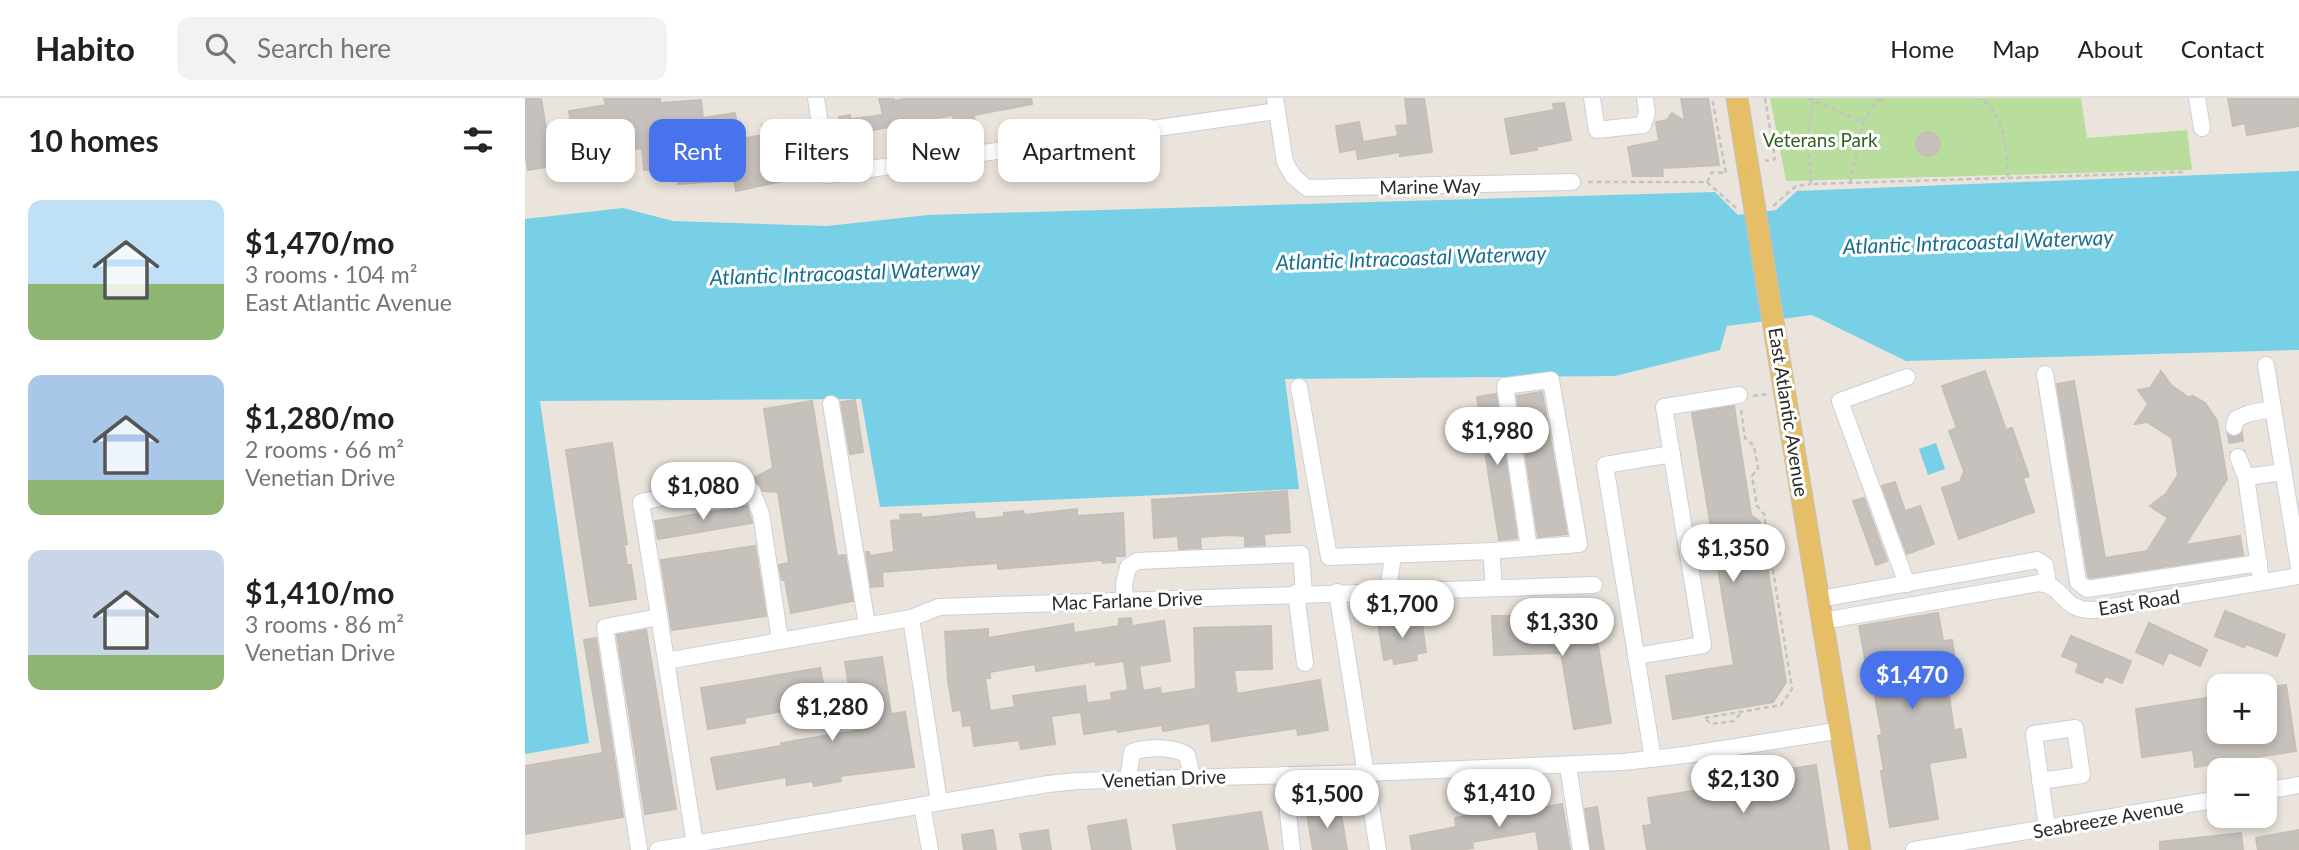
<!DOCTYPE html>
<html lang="en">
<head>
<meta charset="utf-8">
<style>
	body { margin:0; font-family:Lato,sans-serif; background:#f2f2f2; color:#222; height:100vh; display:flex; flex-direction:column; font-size:26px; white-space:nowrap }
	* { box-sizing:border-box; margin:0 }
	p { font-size:23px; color:#767676 }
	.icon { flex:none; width:38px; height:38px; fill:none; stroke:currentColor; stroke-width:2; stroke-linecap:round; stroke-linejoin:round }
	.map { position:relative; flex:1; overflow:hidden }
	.details { display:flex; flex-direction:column; background:#fff; width:525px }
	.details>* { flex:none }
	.top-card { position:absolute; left:21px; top:21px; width:665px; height:63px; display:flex; gap:14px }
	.controls { position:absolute; left:1682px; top:576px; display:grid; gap:14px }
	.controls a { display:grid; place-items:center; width:70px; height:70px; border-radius:14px; background:#fff; box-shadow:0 4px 10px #0003; font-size:35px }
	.price { position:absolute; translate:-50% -60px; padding:0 16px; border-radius:24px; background:#fff; color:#222; font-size:23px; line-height:46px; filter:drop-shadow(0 2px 4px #0008) }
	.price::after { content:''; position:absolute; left:50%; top:42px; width:21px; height:16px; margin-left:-10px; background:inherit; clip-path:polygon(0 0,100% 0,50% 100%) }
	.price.selected { background:#4873ec; color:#fff }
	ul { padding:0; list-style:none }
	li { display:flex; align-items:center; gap:21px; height:175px; padding:0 28px }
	li span { display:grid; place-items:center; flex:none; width:196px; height:140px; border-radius:14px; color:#555 }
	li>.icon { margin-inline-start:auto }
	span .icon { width:84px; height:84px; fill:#fffc; stroke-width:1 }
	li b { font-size:30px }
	h2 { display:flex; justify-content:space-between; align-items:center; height:84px; padding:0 28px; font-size:30px }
	.tag { padding:0 24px; border-radius:14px; background:#fff; box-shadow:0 4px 10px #0003; font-size:24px; line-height:63px }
	.tag.selected { background:#4873ec; color:#fff }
	header { display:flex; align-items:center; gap:42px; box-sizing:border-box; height:98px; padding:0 35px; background:#fff; border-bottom:2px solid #e0e0e0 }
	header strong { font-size:33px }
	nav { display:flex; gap:38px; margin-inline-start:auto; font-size:24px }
	.search { width:490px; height:63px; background:#f2f2f2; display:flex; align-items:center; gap:18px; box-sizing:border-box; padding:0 24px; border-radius:14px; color:#767676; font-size:26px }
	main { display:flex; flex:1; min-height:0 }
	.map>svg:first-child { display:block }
</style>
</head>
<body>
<header>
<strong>Habito</strong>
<div class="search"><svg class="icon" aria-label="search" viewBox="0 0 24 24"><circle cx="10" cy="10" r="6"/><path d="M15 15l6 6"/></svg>Search here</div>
<nav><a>Home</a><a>Map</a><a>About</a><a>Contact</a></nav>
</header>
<main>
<section class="details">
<h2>10 homes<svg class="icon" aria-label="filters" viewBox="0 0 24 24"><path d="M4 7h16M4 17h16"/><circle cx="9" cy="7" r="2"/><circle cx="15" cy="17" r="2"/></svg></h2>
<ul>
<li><span style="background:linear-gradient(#bfe0f5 60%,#8fb573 0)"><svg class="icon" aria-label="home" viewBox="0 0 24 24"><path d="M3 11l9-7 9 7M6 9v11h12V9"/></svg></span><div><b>$1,470/mo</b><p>3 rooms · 104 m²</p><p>East Atlantic Avenue</p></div></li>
<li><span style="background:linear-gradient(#a9c7e8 75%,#8fb573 0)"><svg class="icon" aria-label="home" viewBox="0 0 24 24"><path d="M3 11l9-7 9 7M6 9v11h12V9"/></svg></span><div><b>$1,280/mo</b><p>2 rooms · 66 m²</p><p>Venetian Drive</p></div></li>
<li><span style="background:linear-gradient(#c9d6e8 75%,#8fb573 0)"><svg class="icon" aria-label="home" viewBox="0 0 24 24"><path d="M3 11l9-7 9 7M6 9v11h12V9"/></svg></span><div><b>$1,410/mo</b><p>3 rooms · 86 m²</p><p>Venetian Drive</p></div></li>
</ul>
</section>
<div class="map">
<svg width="1774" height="752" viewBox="0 0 1774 752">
	<rect width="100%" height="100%" fill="#ebe4dd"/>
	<path fill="#b8dd9d" d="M1245,0H1556L1562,40L1662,32L1667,72L1261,83Z"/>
	<g fill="#77d0e5">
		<path d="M1774,73V252L1381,263L1287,217L1202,228L1195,252L1090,278L760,281L774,391L355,409L336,301L15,303L64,645L0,656V121L98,110L148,123L302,128L403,117L1190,94L1213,117L1251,112L1272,93Z"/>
		<path d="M1411,345L1420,371L1403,377L1394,351Z"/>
	</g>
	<g fill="#c6c1bc" stroke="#c6bfb6" stroke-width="2" fill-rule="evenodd">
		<path d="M0,0H16L27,68L3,72L0,53Z"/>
		<path d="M79,0H135V5L176,2L178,20L210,15L214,41L239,37L237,27L251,25L252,31L268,28L277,79L211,93L209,82L153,86L152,70L119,72L117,50L86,55L85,45L50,50L44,13L81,7Z"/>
		<path d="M354,0H369V3L383,0H506L507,6L449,17L450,26L430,29L428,17L343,33L344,40L317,43L314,19L325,17L326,21L358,17Z"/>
		<path d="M880,0H899L907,54L875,58V54L833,61L831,51L815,54L811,28L834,24L838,44L873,38L871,28L883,27Z"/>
		<path d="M1156,0H1183L1194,67L1137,70L1138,78H1108L1103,49L1134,43L1131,24L1142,22L1147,15L1160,23Z"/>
		<path d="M1703,0H1774V28L1722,37L1720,25L1708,28Z"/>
		<path d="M1039,5L1046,42L1011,49L1012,52L986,56L980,21L1029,12L1028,6Z"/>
		<circle cx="1403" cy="46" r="12"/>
		<path d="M1460,273L1481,332L1487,330L1504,378L1498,380L1509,414L1434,441L1417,390L1435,384L1439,373L1424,333L1432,330L1417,288Z"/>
		<path d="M1636,273L1647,288L1663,299L1668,298L1680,305L1692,323L1702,381L1660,447L1715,438L1718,457L1565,480L1563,478L1532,286L1549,283L1580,460L1622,453L1643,420L1625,408L1641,396L1653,377L1647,340L1622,324L1610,326L1623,306L1613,292L1625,290Z"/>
		<path d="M1017,294L1042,436L1013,439L992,298Z"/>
		<path d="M971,296L992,440L974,442L962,366L952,299Z"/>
		<path d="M330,302L338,354L325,356L316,304Z"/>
		<path d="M287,303L312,458L320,457L328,503L266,515L260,482H257L254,467L264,465L253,394L238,393L231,383L230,379L248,370L239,311Z"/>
		<path d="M1209,308L1226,417L1235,424L1261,584L1248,604L1148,621L1141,578L1209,567L1167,315Z"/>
		<path d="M87,345L102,446H99L102,467H106L111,501L65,508L41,352Z"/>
		<path d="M1370,384L1380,413L1395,408L1409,446L1382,456L1357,388Z"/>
		<path d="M762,393L765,434L739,436L740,447L720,448V438L705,437L675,439L676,450L654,451L653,438L629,440L627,402Z"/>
		<path d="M1339,400L1362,463L1351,467L1328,403Z"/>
		<path d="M222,408L227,425L133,441L130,423Z"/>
		<path d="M552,411V418L598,415L600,458H590V464L578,465L577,462L473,471V465L357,474L358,488L346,489L341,454H344L345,458L369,454L366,423L376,422L375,417L396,416V420L449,414L450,421H457L479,419V415L498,413L499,417Z"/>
		<path d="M230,448L241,518L147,532L136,462Z"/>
		<path d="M1700,513L1760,537L1752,558L1721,546L1719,549L1690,538Z"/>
		<path d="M1413,515L1418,543L1427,542L1433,582L1422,584L1429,632L1436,631L1441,659L1404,665L1413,721L1365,729L1356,673H1359L1353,638L1357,637L1344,565L1341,566L1334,528Z"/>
		<path d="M967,518H1068L1086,625L1049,631L1036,555L969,557Z"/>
		<path d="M896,519L901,554L891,556L892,562L869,566L868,560L859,562L853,525Z"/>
		<path d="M606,520L607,528L639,523L645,563L614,568L618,593L635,590L636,596L671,591L669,530L746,528L747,571L709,572L712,596L795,582L803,632L773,637L772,630L687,643L685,625L638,633L637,627L593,634L592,631L559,636L556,614L526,618L530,646L496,651L494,642L449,648L446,627L438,628L436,612L428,613L423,582L420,534L463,531V540L548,526L549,535L594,528V521ZM571,563V567L599,563L603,592L586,595L587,602L562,605L560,588L488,598L490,609L465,613L460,580H465V574L510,566L511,573Z"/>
		<path d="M1624,525L1682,552L1675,568L1644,554L1638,566L1611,554Z"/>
		<path d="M121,532L151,711L120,716L92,537Z"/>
		<path d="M1546,538L1606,563L1597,585L1580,578L1577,585L1551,574L1554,565L1537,558Z"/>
		<path d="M71,540L98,719L0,736V668L78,655L59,542Z"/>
		<path d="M357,559L366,616L380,614L389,669L315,678L316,683L289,688L288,683L262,687L261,679L192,691L186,660L256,648V645L341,631L336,605L327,606L320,564Z"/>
		<path d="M295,570L302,605L220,620V625L183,631L176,590Z"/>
		<path d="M1761,587L1771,653L1670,669L1668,652L1617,659L1611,611L1694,598V634H1740V590Z"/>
		<path d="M1291,667L1304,752H1122L1118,728L1127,727L1123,700L1180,691L1179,684Z"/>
		<path d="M994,704L995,714L1037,706L1045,752H1014L1011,733L947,744L948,750L934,752H887L885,738L931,729L930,720L945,717L944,713Z"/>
		<path d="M1072,709L1079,752H1066L1060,711Z"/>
		<path d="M815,710L822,752H788L782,716Z"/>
		<path d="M736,714L743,752H652L648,727Z"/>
		<path d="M601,722L606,752H567L563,728Z"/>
		<path d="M468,732L471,752H439L437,737Z"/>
		<path d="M523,732L526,752H498L495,736Z"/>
		<path d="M1774,732V752H1733L1731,740Z"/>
		<path d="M1716,735L1718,752H1635V744Z"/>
	</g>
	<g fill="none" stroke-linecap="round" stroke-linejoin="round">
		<path stroke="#c4bfb9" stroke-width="16" stroke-dasharray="16 8" stroke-linecap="butt" d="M1709,329L1713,359"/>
		<defs>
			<g id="minor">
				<path d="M291,0L303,77L752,13"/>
				<path d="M750,0L760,64L768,78L782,90L1047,84"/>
				<path d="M1067,0L1072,32L1118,27L1122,15L1120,0"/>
				<path d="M1672,0L1677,30"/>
				<path d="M1741,267L1774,469"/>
				<path d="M1520,276L1553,484L1562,491L1734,465"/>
				<path d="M1382,279L1315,303L1382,486"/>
				<path d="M774,289L804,459L966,453L1054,446L1026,282L980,288L1004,450"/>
				<path d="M306,306L342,527"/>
				<path d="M1709,329L1711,321L1725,315L1748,311"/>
				<path d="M1713,359L1721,379"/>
				<path d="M966,453L969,489"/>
				<path d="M1735,475L1721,379L1758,374"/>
				<path d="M863,493L868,457"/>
				<path d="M812,494L853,752"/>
				<path d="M771,495L780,565"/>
				<path d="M1295,501L1512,462L1520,467L1523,486"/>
				<path d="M600,502L599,486L603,469L612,463L776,456L779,495"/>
				<path d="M386,520L414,704"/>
				<path d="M1298,523L1514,485C1541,488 1536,513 1568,512L1774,478"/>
				<path d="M1111,558L1178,547L1139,309L1214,297"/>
				<path d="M141,563L386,520L414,509L1069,487"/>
				<path d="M1128,661L1080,367L1147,356"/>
				<path d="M1043,668L1056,752"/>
				<path d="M759,677L767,752"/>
				<path d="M603,681L607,654C623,649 647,648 662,657L667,679"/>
				<path d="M1515,683L1557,677L1550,630L1509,636L1522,730"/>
				<path d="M1740,693L1774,687"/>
				<path d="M397,707L405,752"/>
				<path d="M170,746L116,404L199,387L227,393L236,416L255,542"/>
				<path d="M114,752L80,529L134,519"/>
				<path d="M133,752L523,686L552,683L841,675L1098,664L1160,657L1317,632"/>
				<path d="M1389,752L1694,701"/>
			</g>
			<g id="major">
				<path d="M1212,0L1225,81"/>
				<path d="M1253,254L1335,752"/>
			</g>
		</defs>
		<use href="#minor" stroke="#cbcfda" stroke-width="18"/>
		<use href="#major" stroke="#c3c3c3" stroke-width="23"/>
		<g stroke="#c3c3c3" stroke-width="2.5" stroke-dasharray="5 3.5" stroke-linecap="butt">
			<path d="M1240,0L1250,61L1240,63"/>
			<path d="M1283,0L1338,24L1349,7L1358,0"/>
			<path d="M1288,4L1283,37L1286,86L1483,80C1481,53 1481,18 1456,0"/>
			<path d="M1483,80L1660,74"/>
			<path d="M1063,84H1182L1187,74L1201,75L1187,0"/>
			<path d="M1182,84L1211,110"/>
			<path d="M1325,85L1338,24"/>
			<path d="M1248,108L1271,88L1286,86"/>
			<path d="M1228,298L1243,296"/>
			<path d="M1216,312L1220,340L1229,348L1233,370L1227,378L1232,408L1239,416L1267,591L1256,607L1179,620L1186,626L1209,623L1218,613"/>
		</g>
		<use href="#minor" stroke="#fff" stroke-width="16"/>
		<use href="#major" stroke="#e6be67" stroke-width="21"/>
		<defs>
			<path id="major-bridge" d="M1225,81L1253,254"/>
		</defs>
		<use href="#major-bridge" stroke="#c3c3c3" stroke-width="23" stroke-linecap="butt"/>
		<use href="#major-bridge" stroke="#e6be67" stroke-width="21"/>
	</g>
	<g text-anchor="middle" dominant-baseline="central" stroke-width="6" stroke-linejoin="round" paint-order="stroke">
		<g font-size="19" fill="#32611f" stroke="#fff">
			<text x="1295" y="41">Veterans Park</text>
		</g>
		<g font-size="19" fill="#2a2a2a" stroke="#fff">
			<text transform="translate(905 88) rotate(-1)">Marine Way</text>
			<text transform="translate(1264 314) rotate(81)">East Atlantic Avenue</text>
			<text transform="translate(602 502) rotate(-2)">Mac Farlane Drive</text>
			<text transform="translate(1614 504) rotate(-9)">East Road</text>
			<text transform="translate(639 680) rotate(-2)">Venetian Drive</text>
			<text transform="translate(1583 720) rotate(-10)">Seabreeze Avenue</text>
		</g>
		<g font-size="21" font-style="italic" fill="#176f90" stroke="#fff">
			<text transform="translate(1453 143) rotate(-2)">Atlantic Intracoastal Waterway</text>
			<text transform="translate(886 159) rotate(-2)">Atlantic Intracoastal Waterway</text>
			<text transform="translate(320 174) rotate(-2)">Atlantic Intracoastal Waterway</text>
		</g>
	</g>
</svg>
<div class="controls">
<a>+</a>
<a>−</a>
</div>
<b class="price" style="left:972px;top:369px">$1,980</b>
<b class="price" style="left:178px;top:424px">$1,080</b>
<b class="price" style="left:1208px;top:486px">$1,350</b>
<b class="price" style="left:877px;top:542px">$1,700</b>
<b class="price" style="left:1037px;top:560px">$1,330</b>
<b class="price selected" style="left:1387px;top:613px">$1,470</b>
<b class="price" style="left:307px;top:645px">$1,280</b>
<b class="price" style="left:1218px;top:717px">$2,130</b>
<b class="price" style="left:974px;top:731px">$1,410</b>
<b class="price" style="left:802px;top:732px">$1,500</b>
<div class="top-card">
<a class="tag">Buy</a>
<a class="tag selected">Rent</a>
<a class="tag">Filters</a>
<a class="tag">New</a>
<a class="tag">Apartment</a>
</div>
</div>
</main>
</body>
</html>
